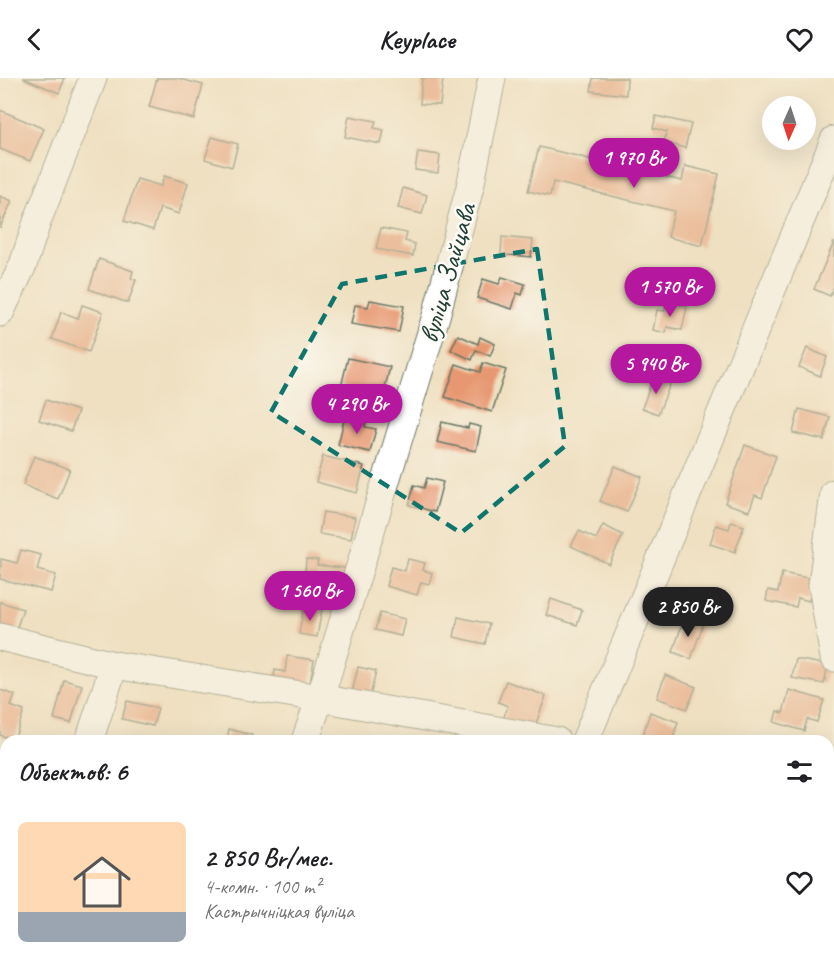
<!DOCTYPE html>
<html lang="ru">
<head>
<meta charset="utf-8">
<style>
	body { margin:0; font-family:Caveat,sans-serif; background:#f6f6f6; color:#202124; height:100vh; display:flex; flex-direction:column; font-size:22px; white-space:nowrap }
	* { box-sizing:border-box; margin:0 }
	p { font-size:20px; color:#757577 }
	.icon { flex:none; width:33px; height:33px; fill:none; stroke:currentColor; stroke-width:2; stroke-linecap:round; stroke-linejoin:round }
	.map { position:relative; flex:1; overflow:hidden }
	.drawer { position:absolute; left:0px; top:657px; width:834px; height:236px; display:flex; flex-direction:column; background:#fff; border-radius:18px 18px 0 0; box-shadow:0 6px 24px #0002 }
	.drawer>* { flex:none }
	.needle { width:39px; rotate:183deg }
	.tools { position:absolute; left:762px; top:18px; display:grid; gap:12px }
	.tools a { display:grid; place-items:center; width:54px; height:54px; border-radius:50%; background:#fff; box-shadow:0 6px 24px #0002; font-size:30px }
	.price { position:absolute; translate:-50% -51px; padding:0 14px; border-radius:21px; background:#b5179e; color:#fff; font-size:20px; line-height:39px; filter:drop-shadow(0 2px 3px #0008) }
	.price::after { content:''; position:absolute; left:50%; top:36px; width:18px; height:14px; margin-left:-9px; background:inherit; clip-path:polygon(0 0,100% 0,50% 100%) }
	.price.selected { background:#222; color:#fff }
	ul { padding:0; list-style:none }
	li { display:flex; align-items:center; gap:18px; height:150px; padding:0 18px }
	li+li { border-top:2px solid #e0e0e0 }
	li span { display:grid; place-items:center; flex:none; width:168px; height:120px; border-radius:9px; color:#555 }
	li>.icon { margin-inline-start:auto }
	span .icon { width:72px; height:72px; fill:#fffc; stroke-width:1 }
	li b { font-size:26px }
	h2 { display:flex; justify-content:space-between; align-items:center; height:72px; padding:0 18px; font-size:26px }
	header { display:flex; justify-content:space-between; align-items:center; height:78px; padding:0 18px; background:#fff; font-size:27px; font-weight:700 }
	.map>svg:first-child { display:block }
</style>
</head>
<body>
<header><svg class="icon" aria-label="back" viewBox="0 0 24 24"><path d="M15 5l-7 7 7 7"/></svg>Keyplace<svg class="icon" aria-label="heart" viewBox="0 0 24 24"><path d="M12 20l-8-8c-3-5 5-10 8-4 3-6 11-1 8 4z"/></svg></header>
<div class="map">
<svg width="834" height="892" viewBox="0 0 834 892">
	<rect width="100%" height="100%" fill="#fdfcf7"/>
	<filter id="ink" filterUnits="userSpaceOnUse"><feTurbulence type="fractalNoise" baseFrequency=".0167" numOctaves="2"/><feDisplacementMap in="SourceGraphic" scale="12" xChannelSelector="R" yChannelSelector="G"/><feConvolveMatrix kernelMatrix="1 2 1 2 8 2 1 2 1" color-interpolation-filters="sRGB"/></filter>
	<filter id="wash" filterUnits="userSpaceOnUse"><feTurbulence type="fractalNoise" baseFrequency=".008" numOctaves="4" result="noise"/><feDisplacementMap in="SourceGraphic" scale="24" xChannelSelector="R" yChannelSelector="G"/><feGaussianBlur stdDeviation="1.35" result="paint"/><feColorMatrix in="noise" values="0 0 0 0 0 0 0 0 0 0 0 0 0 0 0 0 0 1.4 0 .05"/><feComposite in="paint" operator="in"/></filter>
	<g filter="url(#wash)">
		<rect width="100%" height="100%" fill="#efe0c1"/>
		<g id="blocks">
			<g fill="#e79871">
				<path d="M23,0H65L59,15Z"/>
				<path d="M157,0H177L203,7L194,41L149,29Z"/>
				<path d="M422,0L443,1L440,27L420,26Z"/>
				<path d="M593,0H627L626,17L591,13Z"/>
				<path d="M0,32L44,51L30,83L0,71Z"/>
				<path d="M349,38L376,43L374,50L384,52L381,66L345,59Z"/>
				<path d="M656,38L691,46L685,70L664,64L667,54L653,50Z"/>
				<path d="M212,59L238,66L232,89L205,81Z"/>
				<path d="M539,69L682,103L685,88L719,96L702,168L668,159L674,133L553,104L550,118L528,113Z"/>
				<path d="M418,74L440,77L438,95L415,92Z"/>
				<path d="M164,98L188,105L179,136L160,130L153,152L124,143L137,101L161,108Z"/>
				<path d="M403,110L427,117L422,136L398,130Z"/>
				<path d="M0,118L12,123L0,150Z"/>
				<path d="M381,150L407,155L405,163L415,166L413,178L376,171Z"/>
				<path d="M502,159L533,162L531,179L501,176Z"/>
				<path d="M834,164V208L830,218L814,211Z"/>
				<path d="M99,181L133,193L131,201L136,202L128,225L89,211Z"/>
				<path d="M502,199L525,206L522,217L517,215L512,231L477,220L483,201L499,206Z"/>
				<path d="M370,222L404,228L399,254L351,246L355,227L368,229Z"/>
				<path d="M666,224L687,228L682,252L667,249L666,255L653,252L657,232L665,233Z"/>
				<path d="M82,227L103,234L89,274L52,261L61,234L78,240Z"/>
				<path d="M458,257L478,266L480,259L495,266L490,278L476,272L472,282L451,272Z"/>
				<path d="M807,270L827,279L820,298L799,289Z"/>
				<path d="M348,280L390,289L383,318L341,309Z"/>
				<path d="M483,285L506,292L492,334L445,319L456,286L480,294Z"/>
				<path d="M654,297L671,304L658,336L642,330Z"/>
				<path d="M46,322L78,333L71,353L39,342Z"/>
				<path d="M799,331L830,339L824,362L793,355Z"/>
				<path d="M345,338L366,343L365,349L376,351L370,374L338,367Z"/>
				<path d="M442,344L468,350L469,346L481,349L476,373L437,364Z"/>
				<path d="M745,367L776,378L762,420L755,417L749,433L725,425Z"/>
				<path d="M34,378L70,391L58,421L23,407Z"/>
				<path d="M323,378L364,388L357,415L316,404Z"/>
				<path d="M615,388L642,399L627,434L600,423Z"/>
				<path d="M427,400L443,404L435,434L409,427L414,407L424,410Z"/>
				<path d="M323,434L355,439L351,461L319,456Z"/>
				<path d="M731,444L744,448L735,474L710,466L716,447L729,451Z"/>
				<path d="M603,447L623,457L609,486L571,468L579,453L596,461Z"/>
				<path d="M21,472L41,477L37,492L56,497L51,514L0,501L1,481L17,485Z"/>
				<path d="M306,481L318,482L317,487L345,490V500L317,498L316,507L304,506Z"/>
				<path d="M408,481L425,485L423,492L432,495L429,506L421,504L417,517L386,508L391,489L405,493Z"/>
				<path d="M782,495L813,501L809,523L798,520L796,529L766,523L768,512L778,514Z"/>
				<path d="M551,521L582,532L577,547L546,537Z"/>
				<path d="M0,524L23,531L15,555L0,550Z"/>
				<path d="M304,528L322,531L317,559L299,556Z"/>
				<path d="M380,535L405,541L401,558L375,552Z"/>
				<path d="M458,539L489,546L485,566L454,559Z"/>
				<path d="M684,540L703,546L691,581L673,574Z"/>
				<path d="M287,578L314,582L309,612L273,606L275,592L285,594Z"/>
				<path d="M796,581L828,587L824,606L792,600Z"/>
				<path d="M358,589L376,593L370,619L352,615Z"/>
				<path d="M665,597L696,609L687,631L657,620Z"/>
				<path d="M64,602L82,607L71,645L54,641Z"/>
				<path d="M506,603L546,618L532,656L502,644L508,628L498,624Z"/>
				<path d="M0,612L15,617L11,628L24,633L14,662L0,657Z"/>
				<path d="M789,612L824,622L817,644L807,641L804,653L774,644L777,633L783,635Z"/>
				<path d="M127,623L158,630L153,648L122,641Z"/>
				<path d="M650,634L678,644L672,663H641Z"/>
				<path d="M229,651L252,657L250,663L227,662Z"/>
				<path d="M0,774L6,776V827L0,825Z"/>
				<path d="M144,886H169L183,892H142Z"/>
				<path d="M413,886H452L451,892H412Z"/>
			</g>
		</g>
	</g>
	<g filter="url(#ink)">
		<use href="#blocks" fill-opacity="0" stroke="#687665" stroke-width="1.5"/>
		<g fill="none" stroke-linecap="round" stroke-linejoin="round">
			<defs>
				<g id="minor">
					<path d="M0,235L23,187L37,144L93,0"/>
					<path d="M834,415L822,507L834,580"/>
					<path d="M0,559L114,587L320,620L557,663"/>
					<path d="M89,663L114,587"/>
					<path d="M305,663L320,620L436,238L470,109L492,0"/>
					<path d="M585,663L834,62"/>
					<path d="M828,769L834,771"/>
					<path d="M828,851L834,837"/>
					<path d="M15,892L17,886"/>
					<path d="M224,892L226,886"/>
					<path d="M486,892L489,886"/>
					<path d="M810,892L812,886"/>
				</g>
			</defs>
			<use href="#minor" stroke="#687665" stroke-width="29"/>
			<use href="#minor" stroke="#fff" stroke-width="27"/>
		</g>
	</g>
	<path d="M0 0H834V892H0ZM537,171L565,368L461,455L271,334L342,206Z" fill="#efe0c1" fill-opacity=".55" fill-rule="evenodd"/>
	<path fill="none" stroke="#0f766e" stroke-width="4.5" stroke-dasharray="12 8" stroke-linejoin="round" d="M537,171L565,368L461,455L271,334L342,206Z"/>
	<g text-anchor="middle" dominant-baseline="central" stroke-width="5" stroke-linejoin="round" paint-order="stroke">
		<g font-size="28" fill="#1f3d34" stroke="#fdfcf7">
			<text transform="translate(447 195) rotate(-74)">вуліца Зайцава</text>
		</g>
	</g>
</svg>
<div class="tools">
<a><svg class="needle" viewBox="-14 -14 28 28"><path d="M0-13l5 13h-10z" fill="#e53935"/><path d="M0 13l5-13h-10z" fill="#757577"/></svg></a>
</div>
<b class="price" style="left:634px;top:111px">1 970 Br</b>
<b class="price" style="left:670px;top:240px">1 570 Br</b>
<b class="price" style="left:656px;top:317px">5 940 Br</b>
<b class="price" style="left:357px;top:357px">4 290 Br</b>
<b class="price" style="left:310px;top:544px">1 560 Br</b>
<b class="price selected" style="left:688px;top:560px">2 850 Br</b>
<section class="drawer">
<h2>Объектов: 6<svg class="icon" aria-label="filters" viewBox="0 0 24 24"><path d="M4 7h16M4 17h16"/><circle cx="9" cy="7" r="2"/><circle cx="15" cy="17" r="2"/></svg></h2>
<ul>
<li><span style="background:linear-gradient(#ffd9b3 75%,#9aa5b1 0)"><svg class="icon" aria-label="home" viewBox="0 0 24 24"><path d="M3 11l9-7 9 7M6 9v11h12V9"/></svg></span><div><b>2 850 Br/мес.</b><p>4-комн. · 100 m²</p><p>Кастрычніцкая вуліца</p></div><svg class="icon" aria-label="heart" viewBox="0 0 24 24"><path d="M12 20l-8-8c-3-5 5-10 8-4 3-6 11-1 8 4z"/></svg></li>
</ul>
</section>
</div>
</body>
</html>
